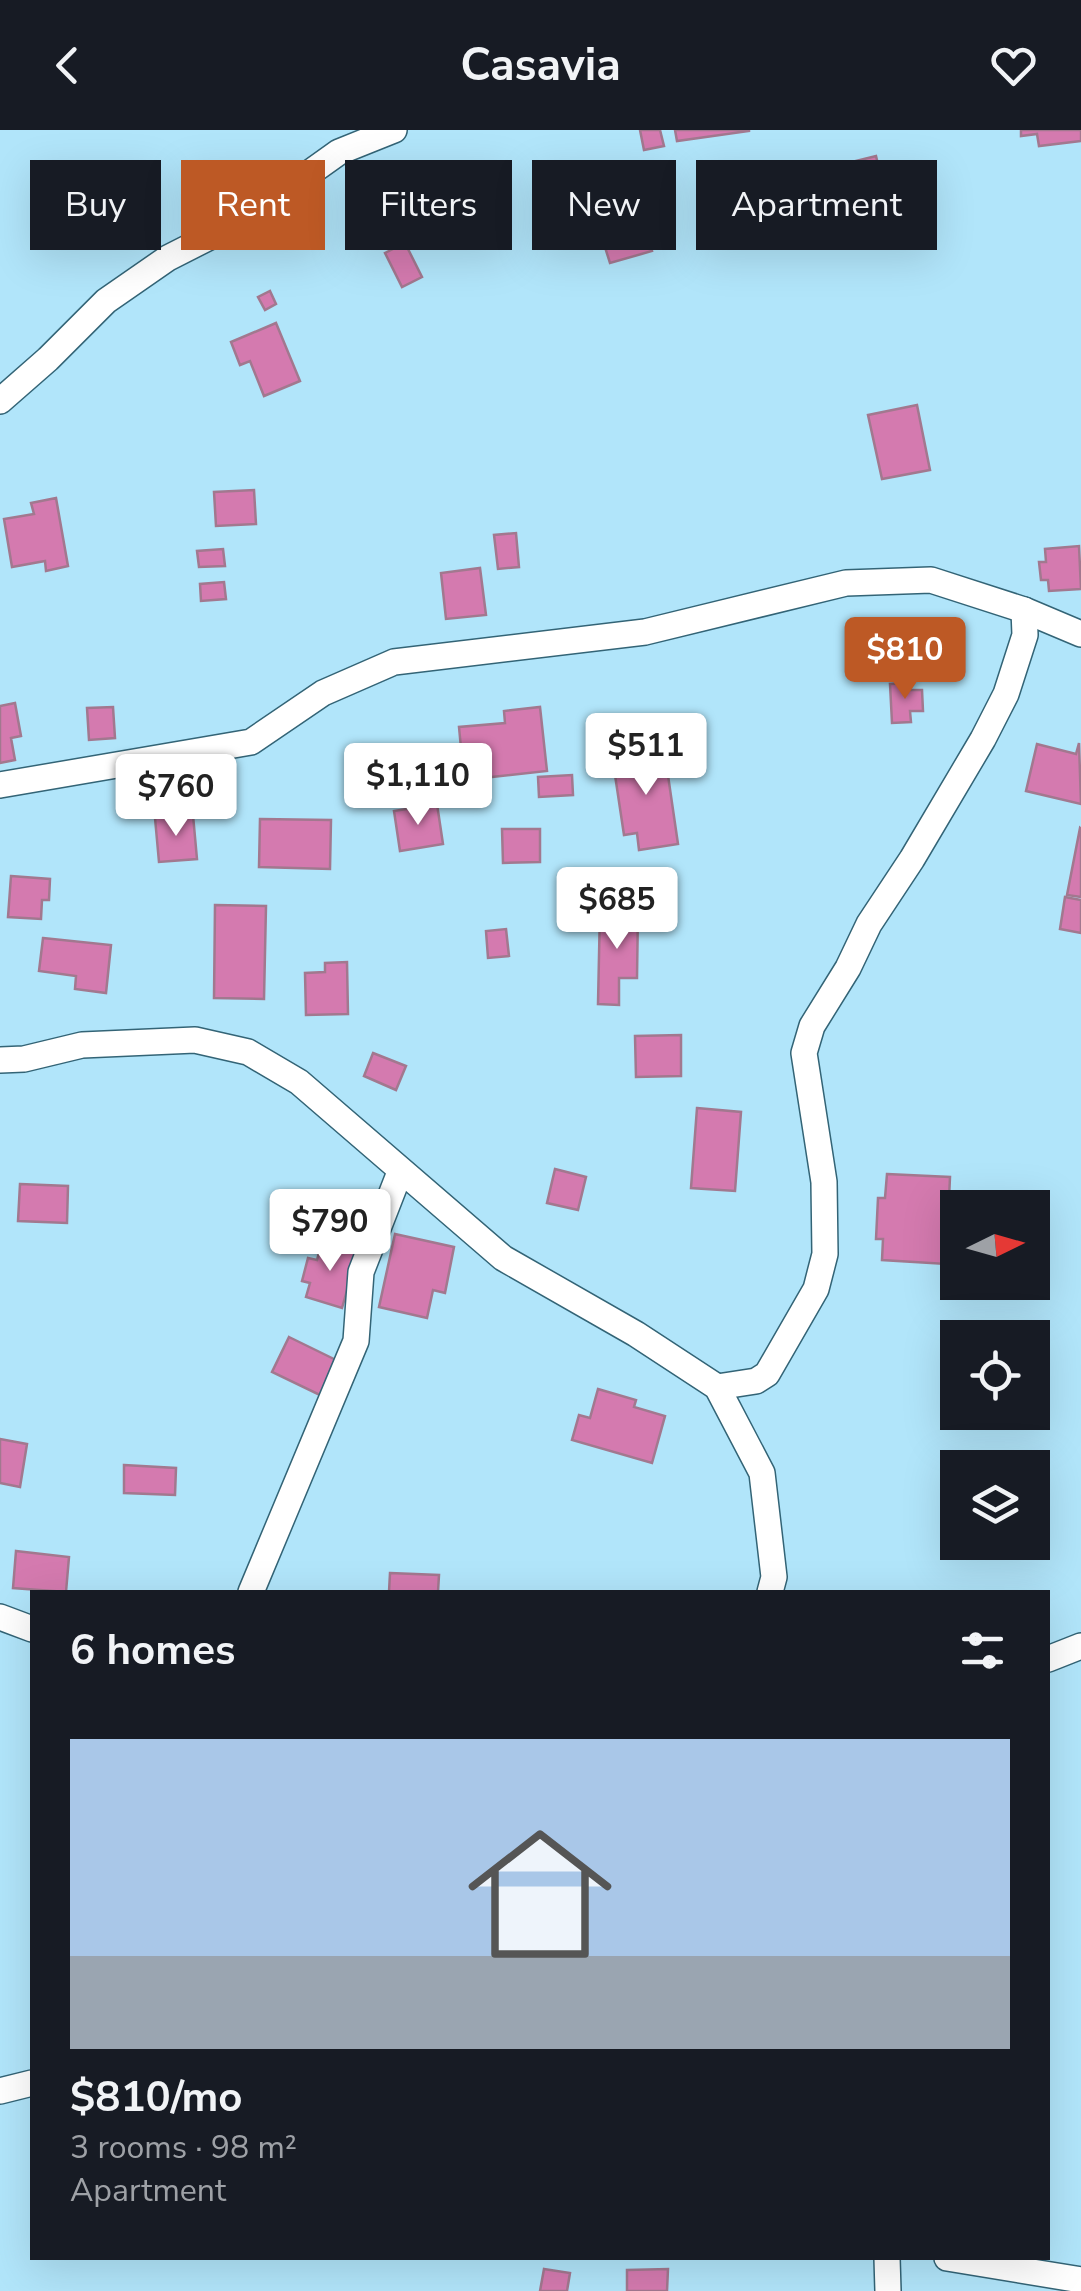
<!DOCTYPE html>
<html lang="en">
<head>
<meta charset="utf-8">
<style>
	body { margin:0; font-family:"Nunito Sans",sans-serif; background:#20242c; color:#f1f3f6; height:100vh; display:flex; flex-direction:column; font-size:38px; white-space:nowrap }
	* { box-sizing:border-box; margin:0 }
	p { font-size:32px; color:#9ea1a6 }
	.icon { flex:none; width:55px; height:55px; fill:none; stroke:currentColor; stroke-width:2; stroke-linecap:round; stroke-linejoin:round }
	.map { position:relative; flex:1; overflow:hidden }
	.details { position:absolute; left:30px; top:1460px; width:1020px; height:670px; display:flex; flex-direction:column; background:#171b24; border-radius:0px; box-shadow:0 10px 40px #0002 }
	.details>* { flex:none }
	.hud { position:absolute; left:30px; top:30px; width:1022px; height:90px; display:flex; gap:20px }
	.needle { width:65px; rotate:85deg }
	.controls { position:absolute; left:940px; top:1060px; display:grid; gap:20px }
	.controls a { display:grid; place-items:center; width:110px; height:110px; border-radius:0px; background:#171b24; box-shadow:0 10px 40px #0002; font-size:50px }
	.price { position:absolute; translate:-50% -85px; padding:0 22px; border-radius:10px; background:#fff; color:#222; font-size:32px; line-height:65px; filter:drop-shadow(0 2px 5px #0008) }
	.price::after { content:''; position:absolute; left:50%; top:60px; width:30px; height:22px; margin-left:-15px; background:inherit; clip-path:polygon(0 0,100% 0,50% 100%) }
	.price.on { background:#bd5925; color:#fff }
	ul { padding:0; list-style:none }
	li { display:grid; align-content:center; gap:20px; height:530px; padding:0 40px }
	li span { display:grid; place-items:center; height:310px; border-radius:0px; color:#555 }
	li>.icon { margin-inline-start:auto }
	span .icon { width:180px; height:180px; fill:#fffc; stroke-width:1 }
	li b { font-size:42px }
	h2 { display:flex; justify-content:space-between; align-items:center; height:120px; padding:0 40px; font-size:42px }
	.chip { padding:0 35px; border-radius:0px; background:#171b24; box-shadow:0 10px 40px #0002; font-size:35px; line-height:90px }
	.chip.on { background:#bd5925; color:#fff }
	header { display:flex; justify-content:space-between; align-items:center; height:130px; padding:0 40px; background:#171b24; font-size:45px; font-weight:700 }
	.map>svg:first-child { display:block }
</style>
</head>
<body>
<header><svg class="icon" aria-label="back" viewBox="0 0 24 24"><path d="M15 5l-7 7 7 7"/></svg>Casavia<svg class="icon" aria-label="heart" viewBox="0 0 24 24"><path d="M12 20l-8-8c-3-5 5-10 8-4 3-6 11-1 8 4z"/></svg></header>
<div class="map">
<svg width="1081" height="2161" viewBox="0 0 1081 2161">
	<rect width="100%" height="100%" fill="#b1e5fa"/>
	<g fill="#d47aaf" stroke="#a2788f" stroke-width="2.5">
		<path d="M640,0H660L664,16L644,20Z"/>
		<path d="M675,0H749V1L677,11Z"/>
		<path d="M1021,0H1081V11L1039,16L1037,4L1021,6Z"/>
		<path d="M876,26L896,109L864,117L844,34Z"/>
		<path d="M640,80L652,121L610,133L597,92Z"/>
		<path d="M405,113L422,147L402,157L385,123Z"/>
		<path d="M270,161L276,174L265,180L258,167Z"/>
		<path d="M276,193L300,251L264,266L250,231L240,235L231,212Z"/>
		<path d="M917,275L930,340L882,349L868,285Z"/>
		<path d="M254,360L256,394L216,396L214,362Z"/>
		<path d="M56,368L68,436L46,441L45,431L12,437L4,389L34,384L31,373Z"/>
		<path d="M516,403L519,437L498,439L494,405Z"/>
		<path d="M1079,416L1081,459L1049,461L1048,450H1041L1039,432H1046L1045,419Z"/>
		<path d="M223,419L225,436L199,437L197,421Z"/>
		<path d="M480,438L486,485L446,489L441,443Z"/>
		<path d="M224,452L226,469L201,471L200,454Z"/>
		<path d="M909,553V560H922L923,581H910L911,592L892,593L890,554Z"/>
		<path d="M15,573L21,606L11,608L15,630L0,633V576Z"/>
		<path d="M113,577L115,608L89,610L87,578Z"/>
		<path d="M540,577L547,641L464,650L459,597L505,593L504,581Z"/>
		<path d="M1079,613L1081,674L1026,661L1037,614L1076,624Z"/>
		<path d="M664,618L678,714L639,720L637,703L624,705L612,625Z"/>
		<path d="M572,645L573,665L539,667L538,647Z"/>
		<path d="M437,674L443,714L400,721L394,681Z"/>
		<path d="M193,685L197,729L159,732L155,688Z"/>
		<path d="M260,689L331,690L330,739L259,737Z"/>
		<path d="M1080,698L1081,699V767L1067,765Z"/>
		<path d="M502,699H540V732L503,733Z"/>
		<path d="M11,746L50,749L49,770H42L41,789L8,787Z"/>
		<path d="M1065,767L1081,770V803L1060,799Z"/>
		<path d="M215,775L266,776L264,869L214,868Z"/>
		<path d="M600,779L638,780L637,848H619V875L598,874Z"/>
		<path d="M506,799L509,826L488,828L486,801Z"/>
		<path d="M43,808L111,815L106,863L75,859L76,846L39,841Z"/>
		<path d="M347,832L348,884L306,885L305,843L325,842V833Z"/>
		<path d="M681,905V946L636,947L635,906Z"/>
		<path d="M373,923L406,936L396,960L364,946Z"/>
		<path d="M697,978L741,982L735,1061L691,1058Z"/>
		<path d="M555,1039L586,1047L578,1080L547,1073Z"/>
		<path d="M887,1044L950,1047L946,1134L882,1130L883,1109H876L878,1068H885Z"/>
		<path d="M20,1054L68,1056L67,1093L18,1091Z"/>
		<path d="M395,1104L454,1117L445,1163L433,1160L427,1188L379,1177Z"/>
		<path d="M322,1112L358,1122L342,1178L306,1167L310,1153L302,1151L308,1128L317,1130Z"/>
		<path d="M289,1207L338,1231L322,1266L272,1242Z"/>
		<path d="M598,1259L636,1270L634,1277L665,1286L652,1333L572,1310L579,1285L590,1288Z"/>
		<path d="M0,1309L27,1314L20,1357L0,1353Z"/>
		<path d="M124,1335L176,1338L175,1365L124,1363Z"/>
		<path d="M16,1421L69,1427L66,1462L13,1458Z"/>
		<path d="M390,1443L439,1445L438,1462H389Z"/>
		<path d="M544,2139L570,2143L567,2161H540Z"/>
		<path d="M668,2139L667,2161H627V2140Z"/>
	</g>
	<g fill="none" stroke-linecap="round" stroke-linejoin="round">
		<defs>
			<g id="street">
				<path d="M0,271L48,229L106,171L168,128L245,89L339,22L394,0"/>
				<path d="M0,655L251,612L323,563L394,532L645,502L846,453L931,450L1024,480L1081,504"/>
				<path d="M0,930L24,929L82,915L195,910L248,922L299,952L503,1128L636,1204L717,1257L762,1343L774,1447L770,1462"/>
				<path d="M717,1257L756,1251L767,1244L816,1159L825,1124L824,1052L804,923L812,896L848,838L869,794L912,729L983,609L1006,564L1025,505L1024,480"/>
				<path d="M251,1462L356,1211L361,1142L400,1042"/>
				<path d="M0,1487L32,1499"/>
				<path d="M1048,1529L1081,1516"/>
				<path d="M0,1961L32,1953"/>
				<path d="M887,2128L888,2161"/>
				<path d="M947,2128L1081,2150"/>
			</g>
		</defs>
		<use href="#street" stroke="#336476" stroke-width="28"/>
		<use href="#street" stroke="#fff" stroke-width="25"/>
	</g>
</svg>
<div class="controls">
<a><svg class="needle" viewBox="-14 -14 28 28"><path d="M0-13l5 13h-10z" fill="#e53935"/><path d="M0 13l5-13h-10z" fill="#9ea1a6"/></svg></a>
<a><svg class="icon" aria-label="locate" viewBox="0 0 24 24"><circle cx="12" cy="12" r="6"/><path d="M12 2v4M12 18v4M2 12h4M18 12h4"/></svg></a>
<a><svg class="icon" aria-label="layers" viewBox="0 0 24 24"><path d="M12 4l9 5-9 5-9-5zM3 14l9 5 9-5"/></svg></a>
</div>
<b class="price on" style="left:905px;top:572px">$810</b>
<b class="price" style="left:646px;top:668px">$511</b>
<b class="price" style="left:418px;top:698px">$1,110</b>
<b class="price" style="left:176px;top:709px">$760</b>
<b class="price" style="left:617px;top:822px">$685</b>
<b class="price" style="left:330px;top:1144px">$790</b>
<div class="hud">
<a class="chip">Buy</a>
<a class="chip on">Rent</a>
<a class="chip">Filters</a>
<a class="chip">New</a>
<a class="chip">Apartment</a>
</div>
<section class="details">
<h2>6 homes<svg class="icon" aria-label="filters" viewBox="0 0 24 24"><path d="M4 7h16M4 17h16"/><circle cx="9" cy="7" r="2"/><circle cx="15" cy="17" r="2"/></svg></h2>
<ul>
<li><span style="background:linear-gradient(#a9c7e8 70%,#9aa5b1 0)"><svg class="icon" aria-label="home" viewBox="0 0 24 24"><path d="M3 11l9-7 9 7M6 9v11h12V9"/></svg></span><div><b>$810/mo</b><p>3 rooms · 98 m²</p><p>Apartment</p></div></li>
</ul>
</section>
</div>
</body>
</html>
